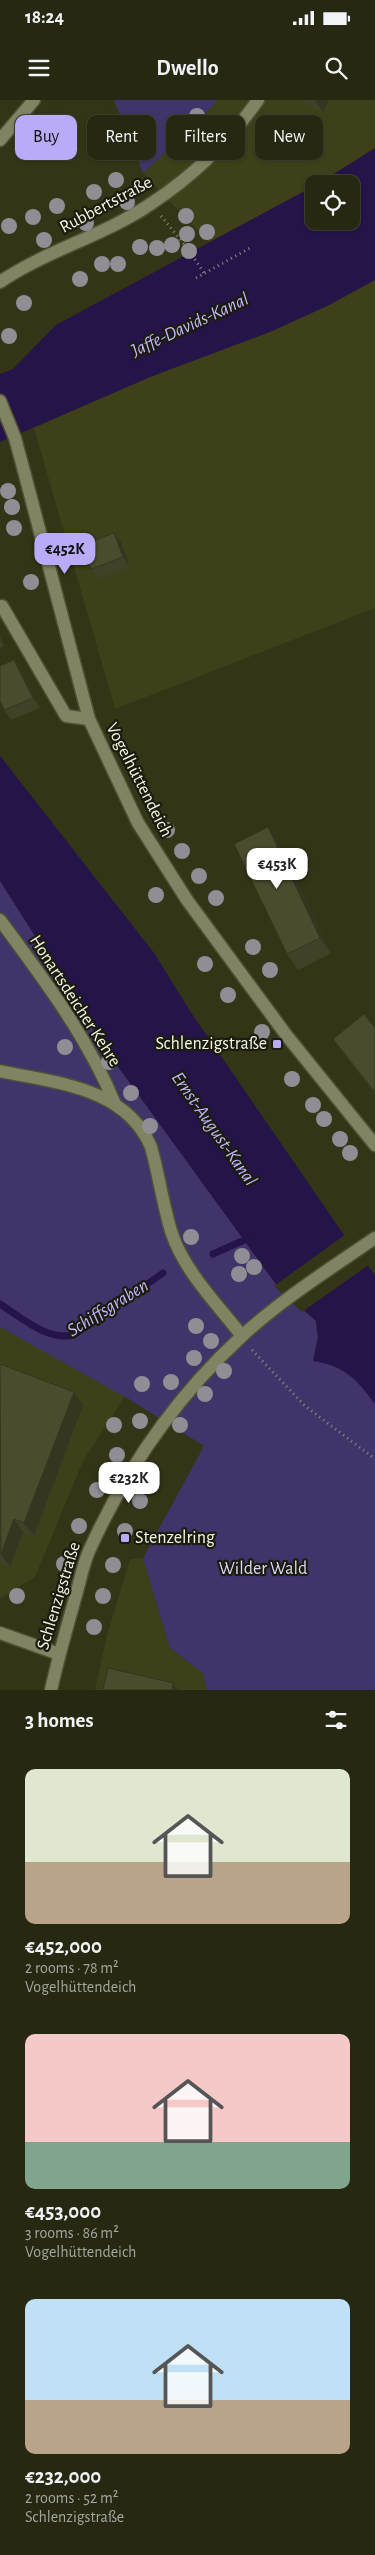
<!DOCTYPE html>
<html lang="en">
<head>
<meta charset="utf-8">
<style>
	body { margin:0; font-family:"Alegreya Sans",sans-serif; background:#2e301a; color:#f1f3f6; height:100vh; display:flex; flex-direction:column; font-size:19px; white-space:nowrap }
	* { box-sizing:border-box; margin:0 }
	p { font-size:16px; color:#a4a69f }
	.icon { flex:none; width:28px; height:28px; fill:none; stroke:currentColor; stroke-width:2; stroke-linecap:round; stroke-linejoin:round }
	.map { position:relative; height:1590px; overflow:hidden }
	.side { display:flex; flex-direction:column; background:#262811; flex:1 }
	.side>* { flex:none }
	.hud { position:absolute; left:15px; top:15px; width:345px; height:45px; display:flex; gap:10px }
	.buttons { position:absolute; left:305px; top:75px; display:grid; gap:10px }
	.buttons a { display:grid; place-items:center; width:55px; height:55px; border-radius:10px; background:#262811; box-shadow:0 1px 4px #0004,0 0 0 1px #424431; font-size:25px }
	.price { position:absolute; translate:-50% -42px; padding:0 11px; border-radius:10px; background:#fff; color:#222; font-size:16px; line-height:32px; filter:drop-shadow(0 1px 2px #0008) }
	.price::after { content:''; position:absolute; left:50%; top:30px; width:15px; height:11px; margin-left:-8px; background:inherit; clip-path:polygon(0 0,100% 0,50% 100%) }
	.price.selected { background:#b9abf7; color:#111 }
	ul { padding:0; list-style:none }
	li { display:grid; align-content:center; gap:10px; height:265px; padding:0 25px }
	li span { display:grid; place-items:center; height:155px; border-radius:10px; color:#555 }
	li>.icon { margin-inline-start:auto }
	span .icon { width:90px; height:90px; fill:#fffc; stroke-width:1 }
	li b { font-size:21px }
	h2 { display:flex; justify-content:space-between; align-items:center; height:60px; padding:0 25px; font-size:21px }
	.pill { padding:0 18px; border-radius:10px; background:#262811; box-shadow:0 1px 4px #0004,0 0 0 1px #424431; font-size:18px; line-height:45px }
	.pill.selected { background:#b9abf7; color:#111 }
	.status { display:flex; justify-content:space-between; align-items:center; height:35px; padding:0 25px; background:#262811; direction:ltr }
	.status svg { height:14px; fill:currentColor }
	header { display:flex; justify-content:space-between; align-items:center; height:65px; padding:0 25px; background:#262811; font-size:22px; font-weight:700 }
	.map>svg:first-child { display:block }
</style>
</head>
<body>
<div class="status"><b>18:24</b><svg viewBox="0 0 49 12"><path d="M0 12V9h3v3zM5 12V6h3v6zM10 12V3h3v9zM15 12V0h3v12zM26 1h20v11H26zM47 4h2v5h-2z"/></svg></div>
<header><svg class="icon" aria-label="menu" viewBox="0 0 24 24"><path d="M4 6h16M4 12h16M4 18h16"/></svg>Dwello<svg class="icon" aria-label="search" viewBox="0 0 24 24"><circle cx="10" cy="10" r="6"/><path d="M15 15l6 6"/></svg></header>
<div class="map">
<svg width="375" height="1590" viewBox="0 0 375 1590">
	<rect width="100%" height="100%" fill="#333517"/>
	<g fill="#3d4019">
		<path d="M217,0H375V48L318,84H314L311,88L209,142L143,73L202,18Z"/>
		<path d="M375,180V508L115,609L34,328L150,277L327,206Z"/>
		<path d="M0,1220L127,1293L83,1361L35,1477L0,1498Z"/>
		<path d="M143,1458L170,1548L203,1573L207,1590H95L107,1535L130,1459Z"/>
	</g>
	<g fill="#41346a">
		<path d="M114,0H217L202,18L143,73Z"/>
		<path d="M0,781L119,968L278,1187L316,1221L318,1237L313,1260C345,1267 356,1278 375,1304V1590H207L203,1573L170,1548L143,1458L204,1346L127,1298L0,1227Z"/>
	</g>
	<g fill="#241449">
		<path d="M375,48V180L327,206L270,232L150,277L0,342V274L13,269L56,225L314,86V121H351V84H318Z"/>
		<path d="M0,656L154,853L192,914L344,1135L375,1175V1304C356,1278 345,1266 313,1261L318,1238L316,1221L278,1187L119,968L0,781Z"/>
	</g>
	<path fill="#333517" d="M346,1134L370,1164L302,1212L274,1186Z"/>
	<g fill="none" stroke-linecap="round" stroke-linejoin="round">
		<g stroke="#241449" stroke-width="7">
			<path d="M213,1154L251,1137"/>
			<path d="M0,1204C22,1218 47,1241 74,1235L163,1173"/>
		</g>
		<defs>
			<g id="service">
				<path d="M0,40L34,0"/>
				<path d="M2,506L66,616L89,619"/>
				<path d="M0,820C43,878 87,936 115,1004"/>
			</g>
			<g id="minor">
				<path d="M0,971C55,983 126,987 151,1047C159,1075 163,1106 172,1134C185,1172 218,1205 242,1236"/>
				<path d="M0,1533L59,1554"/>
			</g>
			<g id="tertiary">
				<path d="M0,182C47,150 106,135 152,103C193,76 230,40 258,0"/>
				<path d="M0,301L15,338L25,375L89,619L138,723L187,800L287,936L375,1045"/>
				<path d="M51,1590C58,1558 67,1527 76,1495C80,1481 83,1465 89,1451C125,1371 176,1297 241,1237C282,1199 330,1169 375,1138"/>
			</g>
		</defs>
		<use href="#service" stroke="#4f5137" stroke-width="15"/>
		<use href="#minor" stroke="#4f5137" stroke-width="15"/>
		<use href="#tertiary" stroke="#4f5137" stroke-width="15"/>
		<g stroke="#8b8d75" stroke-width="3" stroke-dasharray="1 4" stroke-linecap="butt">
			<path d="M161,116L188,149L204,173"/>
			<path d="M196,178L250,148"/>
			<path d="M252,1250L305,1306L375,1359"/>
		</g>
		<use href="#service" stroke="#808462" stroke-width="12"/>
		<use href="#minor" stroke="#808462" stroke-width="12"/>
		<use href="#tertiary" stroke="#808462" stroke-width="12"/>
	</g>
	<g fill="#908e94">
		<circle cx="197" cy="16" r="8"/>
		<circle cx="183" cy="30" r="8"/>
		<circle cx="206" cy="46" r="8"/>
		<circle cx="116" cy="80" r="8"/>
		<circle cx="94" cy="92" r="8"/>
		<circle cx="127" cy="102" r="8"/>
		<circle cx="57" cy="106" r="8"/>
		<circle cx="186" cy="116" r="8"/>
		<circle cx="33" cy="117" r="8"/>
		<circle cx="86" cy="123" r="8"/>
		<circle cx="9" cy="126" r="8"/>
		<circle cx="207" cy="132" r="8"/>
		<circle cx="187" cy="134" r="8"/>
		<circle cx="44" cy="140" r="8"/>
		<circle cx="172" cy="145" r="8"/>
		<circle cx="140" cy="147" r="8"/>
		<circle cx="157" cy="148" r="8"/>
		<circle cx="189" cy="151" r="8"/>
		<circle cx="102" cy="164" r="8"/>
		<circle cx="118" cy="164" r="8"/>
		<circle cx="80" cy="179" r="8"/>
		<circle cx="24" cy="203" r="8"/>
		<circle cx="9" cy="236" r="8"/>
		<circle cx="8" cy="391" r="8"/>
		<circle cx="12" cy="407" r="8"/>
		<circle cx="14" cy="428" r="8"/>
		<circle cx="31" cy="482" r="8"/>
		<circle cx="167" cy="730" r="8"/>
		<circle cx="182" cy="751" r="8"/>
		<circle cx="199" cy="776" r="8"/>
		<circle cx="156" cy="795" r="8"/>
		<circle cx="216" cy="798" r="8"/>
		<circle cx="253" cy="847" r="8"/>
		<circle cx="205" cy="864" r="8"/>
		<circle cx="270" cy="870" r="8"/>
		<circle cx="228" cy="895" r="8"/>
		<circle cx="262" cy="932" r="8"/>
		<circle cx="65" cy="947" r="8"/>
		<circle cx="109" cy="962" r="8"/>
		<circle cx="292" cy="979" r="8"/>
		<circle cx="131" cy="993" r="8"/>
		<circle cx="313" cy="1005" r="8"/>
		<circle cx="324" cy="1019" r="8"/>
		<circle cx="150" cy="1026" r="8"/>
		<circle cx="340" cy="1039" r="8"/>
		<circle cx="350" cy="1053" r="8"/>
		<circle cx="191" cy="1137" r="8"/>
		<circle cx="242" cy="1156" r="8"/>
		<circle cx="254" cy="1167" r="8"/>
		<circle cx="239" cy="1174" r="8"/>
		<circle cx="196" cy="1226" r="8"/>
		<circle cx="211" cy="1241" r="8"/>
		<circle cx="194" cy="1258" r="8"/>
		<circle cx="224" cy="1271" r="8"/>
		<circle cx="171" cy="1282" r="8"/>
		<circle cx="142" cy="1284" r="8"/>
		<circle cx="205" cy="1294" r="8"/>
		<circle cx="140" cy="1321" r="8"/>
		<circle cx="114" cy="1325" r="8"/>
		<circle cx="180" cy="1325" r="8"/>
		<circle cx="117" cy="1355" r="8"/>
		<circle cx="97" cy="1390" r="8"/>
		<circle cx="140" cy="1401" r="8"/>
		<circle cx="79" cy="1426" r="8"/>
		<circle cx="125" cy="1431" r="8"/>
		<circle cx="64" cy="1464" r="8"/>
		<circle cx="113" cy="1465" r="8"/>
		<circle cx="17" cy="1496" r="8"/>
		<circle cx="103" cy="1496" r="8"/>
		<circle cx="94" cy="1527" r="8"/>
	</g>
	<g fill="#404227">
		<path d="M303,0H329L323,12L306,4Z"/>
		<path d="M121,442L130,467L98,479L91,469Z"/>
		<path d="M0,536L4,546L0,548Z"/>
		<path d="M14,560L21,569L40,608L11,620L4,610Z"/>
		<path d="M268,727L278,743L331,853L298,870L287,854Z"/>
		<path d="M375,928V994L344,954L333,939Z"/>
		<path d="M0,1262L2,1264L83,1305L34,1436L23,1432L10,1467L0,1464Z"/>
	</g>
	<g fill="#343620">
		<path d="M315,0H329L323,12Z"/>
		<path d="M114,433L121,442L130,467L123,457Z"/>
		<path d="M0,536L4,546L1,541Z"/>
		<path d="M14,560L21,569L40,608L33,598Z"/>
		<path d="M268,727L278,743L331,853L320,838Z"/>
		<path d="M74,1292L83,1305L34,1436L24,1423Z"/>
		<path d="M14,1419L23,1432L10,1467L1,1454Z"/>
		<path d="M173,1583L178,1590H172Z"/>
	</g>
	<g fill="#4a4d2d" stroke="#343620">
		<path d="M114,433L123,457L91,469L82,445Z"/>
		<path d="M14,560L33,598L4,610L0,601V566Z"/>
		<path d="M268,727L320,838L287,854L234,744Z"/>
		<path d="M364,914L375,928V992L333,939Z"/>
		<path d="M0,1264L74,1292L24,1423L14,1419L1,1454Z"/>
		<path d="M108,1568L173,1583L172,1590H103Z"/>
	</g>
	<g fill="#b9abf7" stroke="#1b1c0e" stroke-width="2">
		<rect x="272" y="939" width="10" height="10" rx="2.5"/>
		<rect x="120" y="1433" width="10" height="10" rx="2.5"/>
	</g>
	<g text-anchor="middle" dominant-baseline="central" stroke-width="4.5" stroke-linejoin="round" paint-order="stroke">
		<g font-size="18" fill="#f4f6e4" stroke="#1b1c0e">
			<text transform="translate(106 105) rotate(-28)">Rubbertstraße</text>
			<text transform="translate(139 680) rotate(63)">Vogelhüttendeich</text>
			<text transform="translate(75 901) rotate(57)">Honartsdeicher Kehre</text>
			<text transform="translate(59 1496) rotate(-73)">Schlenzigstraße</text>
		</g>
		<g font-size="18" fill="#f4f6e4" stroke="#1b1c0e" text-anchor="end">
			<text x="267" y="944">Schlenzigstraße</text>
			<text x="135" y="1438" text-anchor="start">Stenzelring</text>
		</g>
		<g font-size="18" fill="#dcd7fb" stroke="#1b1c0e">
			<text x="263" y="1469">Wilder Wald</text>
		</g>
		<g font-size="19" font-style="italic" fill="#c3b6fd" stroke="#1b1c0e">
			<text transform="translate(190 225) rotate(-25)">Jaffe-Davids-Kanal</text>
			<text transform="translate(214 1029) rotate(55)">Ernst-August-Kanal</text>
			<text transform="translate(108 1208) rotate(-32)">Schiffsgraben</text>
		</g>
	</g>
</svg>
<div class="buttons">
<a><svg class="icon" aria-label="locate" viewBox="0 0 24 24"><circle cx="12" cy="12" r="6"/><path d="M12 2v4M12 18v4M2 12h4M18 12h4"/></svg></a>
</div>
<b class="price selected" style="left:65px;top:475px">€452K</b>
<b class="price" style="left:277px;top:790px">€453K</b>
<b class="price" style="left:129px;top:1404px">€232K</b>
<div class="hud">
<a class="pill selected">Buy</a>
<a class="pill">Rent</a>
<a class="pill">Filters</a>
<a class="pill">New</a>
</div>
</div>
<section class="side">
<h2>3 homes<svg class="icon" aria-label="filters" viewBox="0 0 24 24"><path d="M4 7h16M4 17h16"/><circle cx="9" cy="7" r="2"/><circle cx="15" cy="17" r="2"/></svg></h2>
<ul>
<li><span style="background:linear-gradient(#dfe7d0 60%,#b9a48a 0)"><svg class="icon" aria-label="home" viewBox="0 0 24 24"><path d="M3 11l9-7 9 7M6 9v11h12V9"/></svg></span><div><b>€452,000</b><p>2 rooms · 78 m²</p><p>Vogelhüttendeich</p></div></li>
<li><span style="background:linear-gradient(#f6c9c9 70%,#7fa58c 0)"><svg class="icon" aria-label="home" viewBox="0 0 24 24"><path d="M3 11l9-7 9 7M6 9v11h12V9"/></svg></span><div><b>€453,000</b><p>3 rooms · 86 m²</p><p>Vogelhüttendeich</p></div></li>
<li><span style="background:linear-gradient(#bfe0f5 65%,#b9a48a 0)"><svg class="icon" aria-label="home" viewBox="0 0 24 24"><path d="M3 11l9-7 9 7M6 9v11h12V9"/></svg></span><div><b>€232,000</b><p>2 rooms · 52 m²</p><p>Schlenzigstraße</p></div></li>
</ul>
</section>
</body>
</html>
